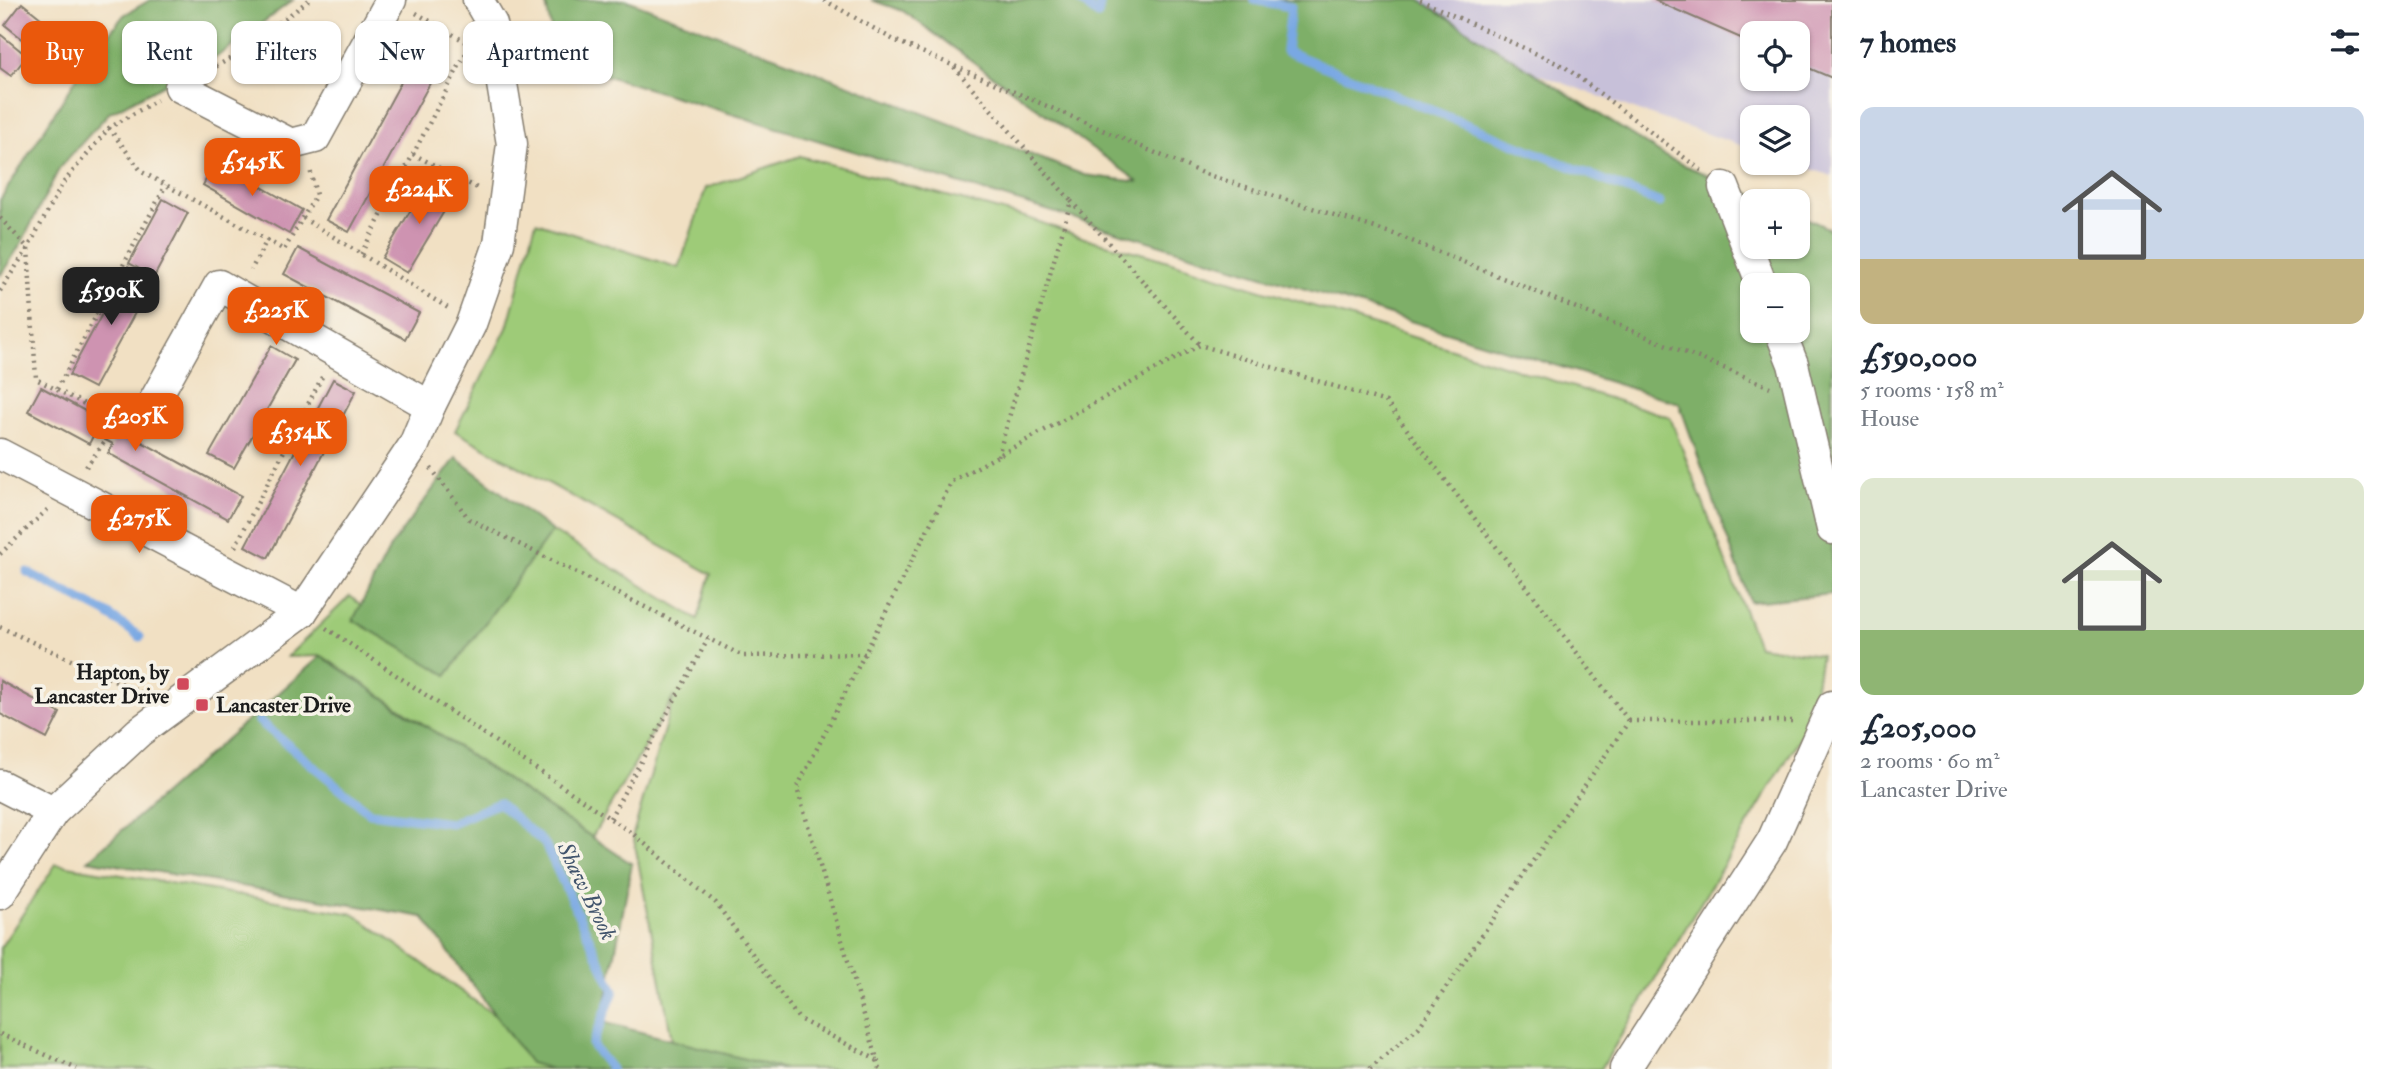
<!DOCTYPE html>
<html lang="en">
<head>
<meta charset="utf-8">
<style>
	body { margin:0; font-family:"IM FELL Double Pica",serif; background:#f6f6f7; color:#1f2937; height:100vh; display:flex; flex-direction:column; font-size:26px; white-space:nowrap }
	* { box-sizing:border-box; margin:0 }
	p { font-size:23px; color:#747a83 }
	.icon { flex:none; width:38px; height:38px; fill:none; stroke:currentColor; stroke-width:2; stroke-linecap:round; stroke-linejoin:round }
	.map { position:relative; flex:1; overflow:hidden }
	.side { display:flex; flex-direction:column; background:#fff; width:560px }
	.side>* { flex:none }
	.guide { position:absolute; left:21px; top:21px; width:665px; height:63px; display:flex; gap:14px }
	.controls { position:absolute; left:1740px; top:21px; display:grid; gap:14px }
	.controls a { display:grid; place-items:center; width:70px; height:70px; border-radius:14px; background:#fff; box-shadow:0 2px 5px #0004; font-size:35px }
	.price { position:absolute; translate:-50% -60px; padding:0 16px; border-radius:14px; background:#ea580c; color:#fff; font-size:23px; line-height:46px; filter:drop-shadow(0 2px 4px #0008) }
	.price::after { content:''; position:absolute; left:50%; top:42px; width:21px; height:16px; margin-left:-10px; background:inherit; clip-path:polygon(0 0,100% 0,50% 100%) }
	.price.on { background:#222; color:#fff }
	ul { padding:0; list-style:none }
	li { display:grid; align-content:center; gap:14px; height:371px; padding:0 28px }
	li span { display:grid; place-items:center; height:217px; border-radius:14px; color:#555 }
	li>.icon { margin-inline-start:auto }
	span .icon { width:126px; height:126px; fill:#fffc; stroke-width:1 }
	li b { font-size:30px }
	h2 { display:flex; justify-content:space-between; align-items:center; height:84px; padding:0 28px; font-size:30px }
	.chip { padding:0 24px; border-radius:14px; background:#fff; box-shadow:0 2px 5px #0004; font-size:24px; line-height:63px }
	.chip.on { background:#ea580c; color:#fff }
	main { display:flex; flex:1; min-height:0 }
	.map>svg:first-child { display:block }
</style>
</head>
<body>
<main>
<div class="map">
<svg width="1832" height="1069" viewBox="0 0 1832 1069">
	<rect width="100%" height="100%" fill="#f7f3e8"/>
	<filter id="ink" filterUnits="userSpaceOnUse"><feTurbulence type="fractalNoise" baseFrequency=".0143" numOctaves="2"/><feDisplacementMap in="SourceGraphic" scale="14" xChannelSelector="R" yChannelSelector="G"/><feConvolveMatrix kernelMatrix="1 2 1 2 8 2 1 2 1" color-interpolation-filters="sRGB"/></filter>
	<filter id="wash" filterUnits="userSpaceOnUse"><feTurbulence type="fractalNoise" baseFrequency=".00686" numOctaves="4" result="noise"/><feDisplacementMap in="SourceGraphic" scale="28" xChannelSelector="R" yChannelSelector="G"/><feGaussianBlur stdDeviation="1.57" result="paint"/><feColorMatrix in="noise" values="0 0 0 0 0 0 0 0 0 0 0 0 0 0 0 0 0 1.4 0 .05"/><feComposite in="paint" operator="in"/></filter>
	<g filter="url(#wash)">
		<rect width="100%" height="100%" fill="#f1e0c3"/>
		<path fill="#c7c0d9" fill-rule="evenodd" d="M1336,0H1832V176L1793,163H1797V117H1752V149L1642,112ZM1752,33H1797V79H1752Z"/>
		<g fill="#9ecb78" stroke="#5d744a" stroke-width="2">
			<path d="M800,156L1028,218L1087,239L1152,256L1670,417L1758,646L1821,655L1810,721L1601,1069H724L672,1040L633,834L674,696L592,837L322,656L287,657L350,596L447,675L552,531L698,619L711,574L455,431L507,328L536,222L679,268L706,188Z"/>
			<path d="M56,864L354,914L569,1069H0V948Z"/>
		</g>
		<g fill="#7eaf68" stroke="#4d6642" stroke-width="2" fill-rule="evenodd">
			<path d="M150,0H293L218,56L109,113L60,167L21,244L0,276V200L89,58L124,15Z"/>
			<path d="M545,0H627L1084,175L1139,182L903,11L871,0H1420L1668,158L1767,201H1752V247H1797V214L1832,230V594L1750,602L1679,403L558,61ZM1752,285H1797V331H1752Z"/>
			<path d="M456,458L552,531L447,675L353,620L391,546Z"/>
			<path d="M321,656L632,864L602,1022L784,1069H551L530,1063L423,917L88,860Z"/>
		</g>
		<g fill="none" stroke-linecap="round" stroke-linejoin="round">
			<g stroke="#79a8e3" stroke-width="9">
				<path d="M1079,0L1098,15L1101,0"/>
				<path d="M1254,0L1291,7L1286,51L1660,203"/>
				<path d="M27,572L106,613L140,637"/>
				<path d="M259,721L370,813L451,823L499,803L545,844L614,991L592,1045L611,1069"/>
			</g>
		</g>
		<g id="blocks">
			<g fill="#ce93b1">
				<path d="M1654,0H1832V78L1797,63V33H1752V43Z"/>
				<path d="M22,3L62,35L45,57L5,25Z"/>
				<path d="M0,34L27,56L11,76L0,68Z"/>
				<path d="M425,38L448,50L349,232L326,220Z"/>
				<path d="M216,161L302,210L289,234L203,185Z"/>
				<path d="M430,178L455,193L407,273L382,258Z"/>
				<path d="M163,199L188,213L154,277L129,263Z"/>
				<path d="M298,248L419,313L405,339L284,274Z"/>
				<path d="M128,266L153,280L94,388L69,375Z"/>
				<path d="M271,346L295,360L234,468L209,455Z"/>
				<path d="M333,379L356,391L268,558L245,546Z"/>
				<path d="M41,387L241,496L228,519L108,453L113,444L94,434L89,444L28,411Z"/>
				<path d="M0,681L60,713L47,739L0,714Z"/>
			</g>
		</g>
	</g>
	<g filter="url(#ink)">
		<use href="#blocks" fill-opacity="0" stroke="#867e70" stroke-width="2"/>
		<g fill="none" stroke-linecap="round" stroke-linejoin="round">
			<defs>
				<g id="minor">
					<path d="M180,87L291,144L315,138L391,0"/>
					<path d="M1724,187L1762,285"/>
					<path d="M1780,331L1793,364L1832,529"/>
					<path d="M153,403L219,285L430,406"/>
					<path d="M0,454L302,612"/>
					<path d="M0,785L53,812"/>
					<path d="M0,894L53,812L139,732L302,612L414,445L430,406L471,324L499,244L512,144L492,24L478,0"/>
					<path d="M1625,1069L1772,841L1832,706"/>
				</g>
			</defs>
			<use href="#minor" stroke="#867e70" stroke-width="33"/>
			<g stroke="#867e70" stroke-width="4.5" stroke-dasharray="2 5" stroke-linecap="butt">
				<path d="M824,0L894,40L1202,173L1397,235L1770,387"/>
				<path d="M1420,0L1565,67L1702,171"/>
				<path d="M416,13L466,42"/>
				<path d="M954,67L1071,201L998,456"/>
				<path d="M210,70L238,54L309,0"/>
				<path d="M109,128L142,172L267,240L251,270"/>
				<path d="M413,154L477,188"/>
				<path d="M1071,201L1200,345"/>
				<path d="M0,218L28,248L36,379L119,422"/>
				<path d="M303,218L448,308"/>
				<path d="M267,240L284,250L316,195L310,169"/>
				<path d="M361,254L467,51"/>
				<path d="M0,291L28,248L63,183L109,128L157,100"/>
				<path d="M57,389L166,185"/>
				<path d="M86,467L119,422L130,416"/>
				<path d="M431,468L469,519L743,656L865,654"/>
				<path d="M235,547L322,377"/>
				<path d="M0,554L48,509"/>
				<path d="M0,627L142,693"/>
				<path d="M326,628L633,834L716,903L799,1019L877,1060"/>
				<path d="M1629,721H1793"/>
				<path d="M610,818L708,639"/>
				<path d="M0,1034L77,1069"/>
				<path d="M880,1069L797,788L952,481L1200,345L1386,402L1629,721"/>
				<path d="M1370,1069L1419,1027L1629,721"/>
			</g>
			<use href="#minor" stroke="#fff" stroke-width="30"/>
		</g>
	</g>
	<g fill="#d1495b" stroke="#f7f3e8" stroke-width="2.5">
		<rect x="176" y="677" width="14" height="14" rx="3.5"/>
		<rect x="195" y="698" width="14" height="14" rx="3.5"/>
	</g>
	<g text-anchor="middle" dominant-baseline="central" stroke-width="7" stroke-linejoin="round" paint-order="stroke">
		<g font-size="21" font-weight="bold" fill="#1c1c1c" stroke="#f7f3e8" text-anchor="end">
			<text x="169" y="672">Hapton, by<tspan x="169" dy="24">Lancaster Drive</tspan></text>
			<text x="216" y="705" text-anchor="start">Lancaster Drive</text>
		</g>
		<g font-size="23" font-style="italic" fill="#41546c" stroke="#f7f3e8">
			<text transform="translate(587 891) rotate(64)">Shaw Brook</text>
		</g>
	</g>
</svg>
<div class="controls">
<a><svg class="icon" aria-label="locate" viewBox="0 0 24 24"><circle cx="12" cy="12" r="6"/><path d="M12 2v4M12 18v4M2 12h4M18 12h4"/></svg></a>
<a><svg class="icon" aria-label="layers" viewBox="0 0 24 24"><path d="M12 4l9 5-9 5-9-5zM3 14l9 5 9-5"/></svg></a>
<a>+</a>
<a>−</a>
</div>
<b class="price" style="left:252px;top:198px">£545K</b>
<b class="price" style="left:419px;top:226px">£224K</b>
<b class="price on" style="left:111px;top:327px">£590K</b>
<b class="price" style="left:276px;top:347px">£225K</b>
<b class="price" style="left:135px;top:453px">£205K</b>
<b class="price" style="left:300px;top:468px">£354K</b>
<b class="price" style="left:139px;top:555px">£275K</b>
<div class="guide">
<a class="chip on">Buy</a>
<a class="chip">Rent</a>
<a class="chip">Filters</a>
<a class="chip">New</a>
<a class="chip">Apartment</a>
</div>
</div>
<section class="side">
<h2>7 homes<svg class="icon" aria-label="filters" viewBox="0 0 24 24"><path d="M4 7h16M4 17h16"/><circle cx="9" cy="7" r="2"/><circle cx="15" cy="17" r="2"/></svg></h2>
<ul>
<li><span style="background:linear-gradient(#c9d6e8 70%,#c2b280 0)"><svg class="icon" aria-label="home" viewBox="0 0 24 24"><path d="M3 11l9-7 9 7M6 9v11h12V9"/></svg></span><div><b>£590,000</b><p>5 rooms · 158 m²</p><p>House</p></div></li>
<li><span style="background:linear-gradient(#dfe7d0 70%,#8fb573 0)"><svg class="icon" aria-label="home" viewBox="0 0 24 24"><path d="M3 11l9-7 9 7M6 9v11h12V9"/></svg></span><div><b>£205,000</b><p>2 rooms · 60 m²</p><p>Lancaster Drive</p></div></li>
</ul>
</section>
</main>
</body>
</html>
